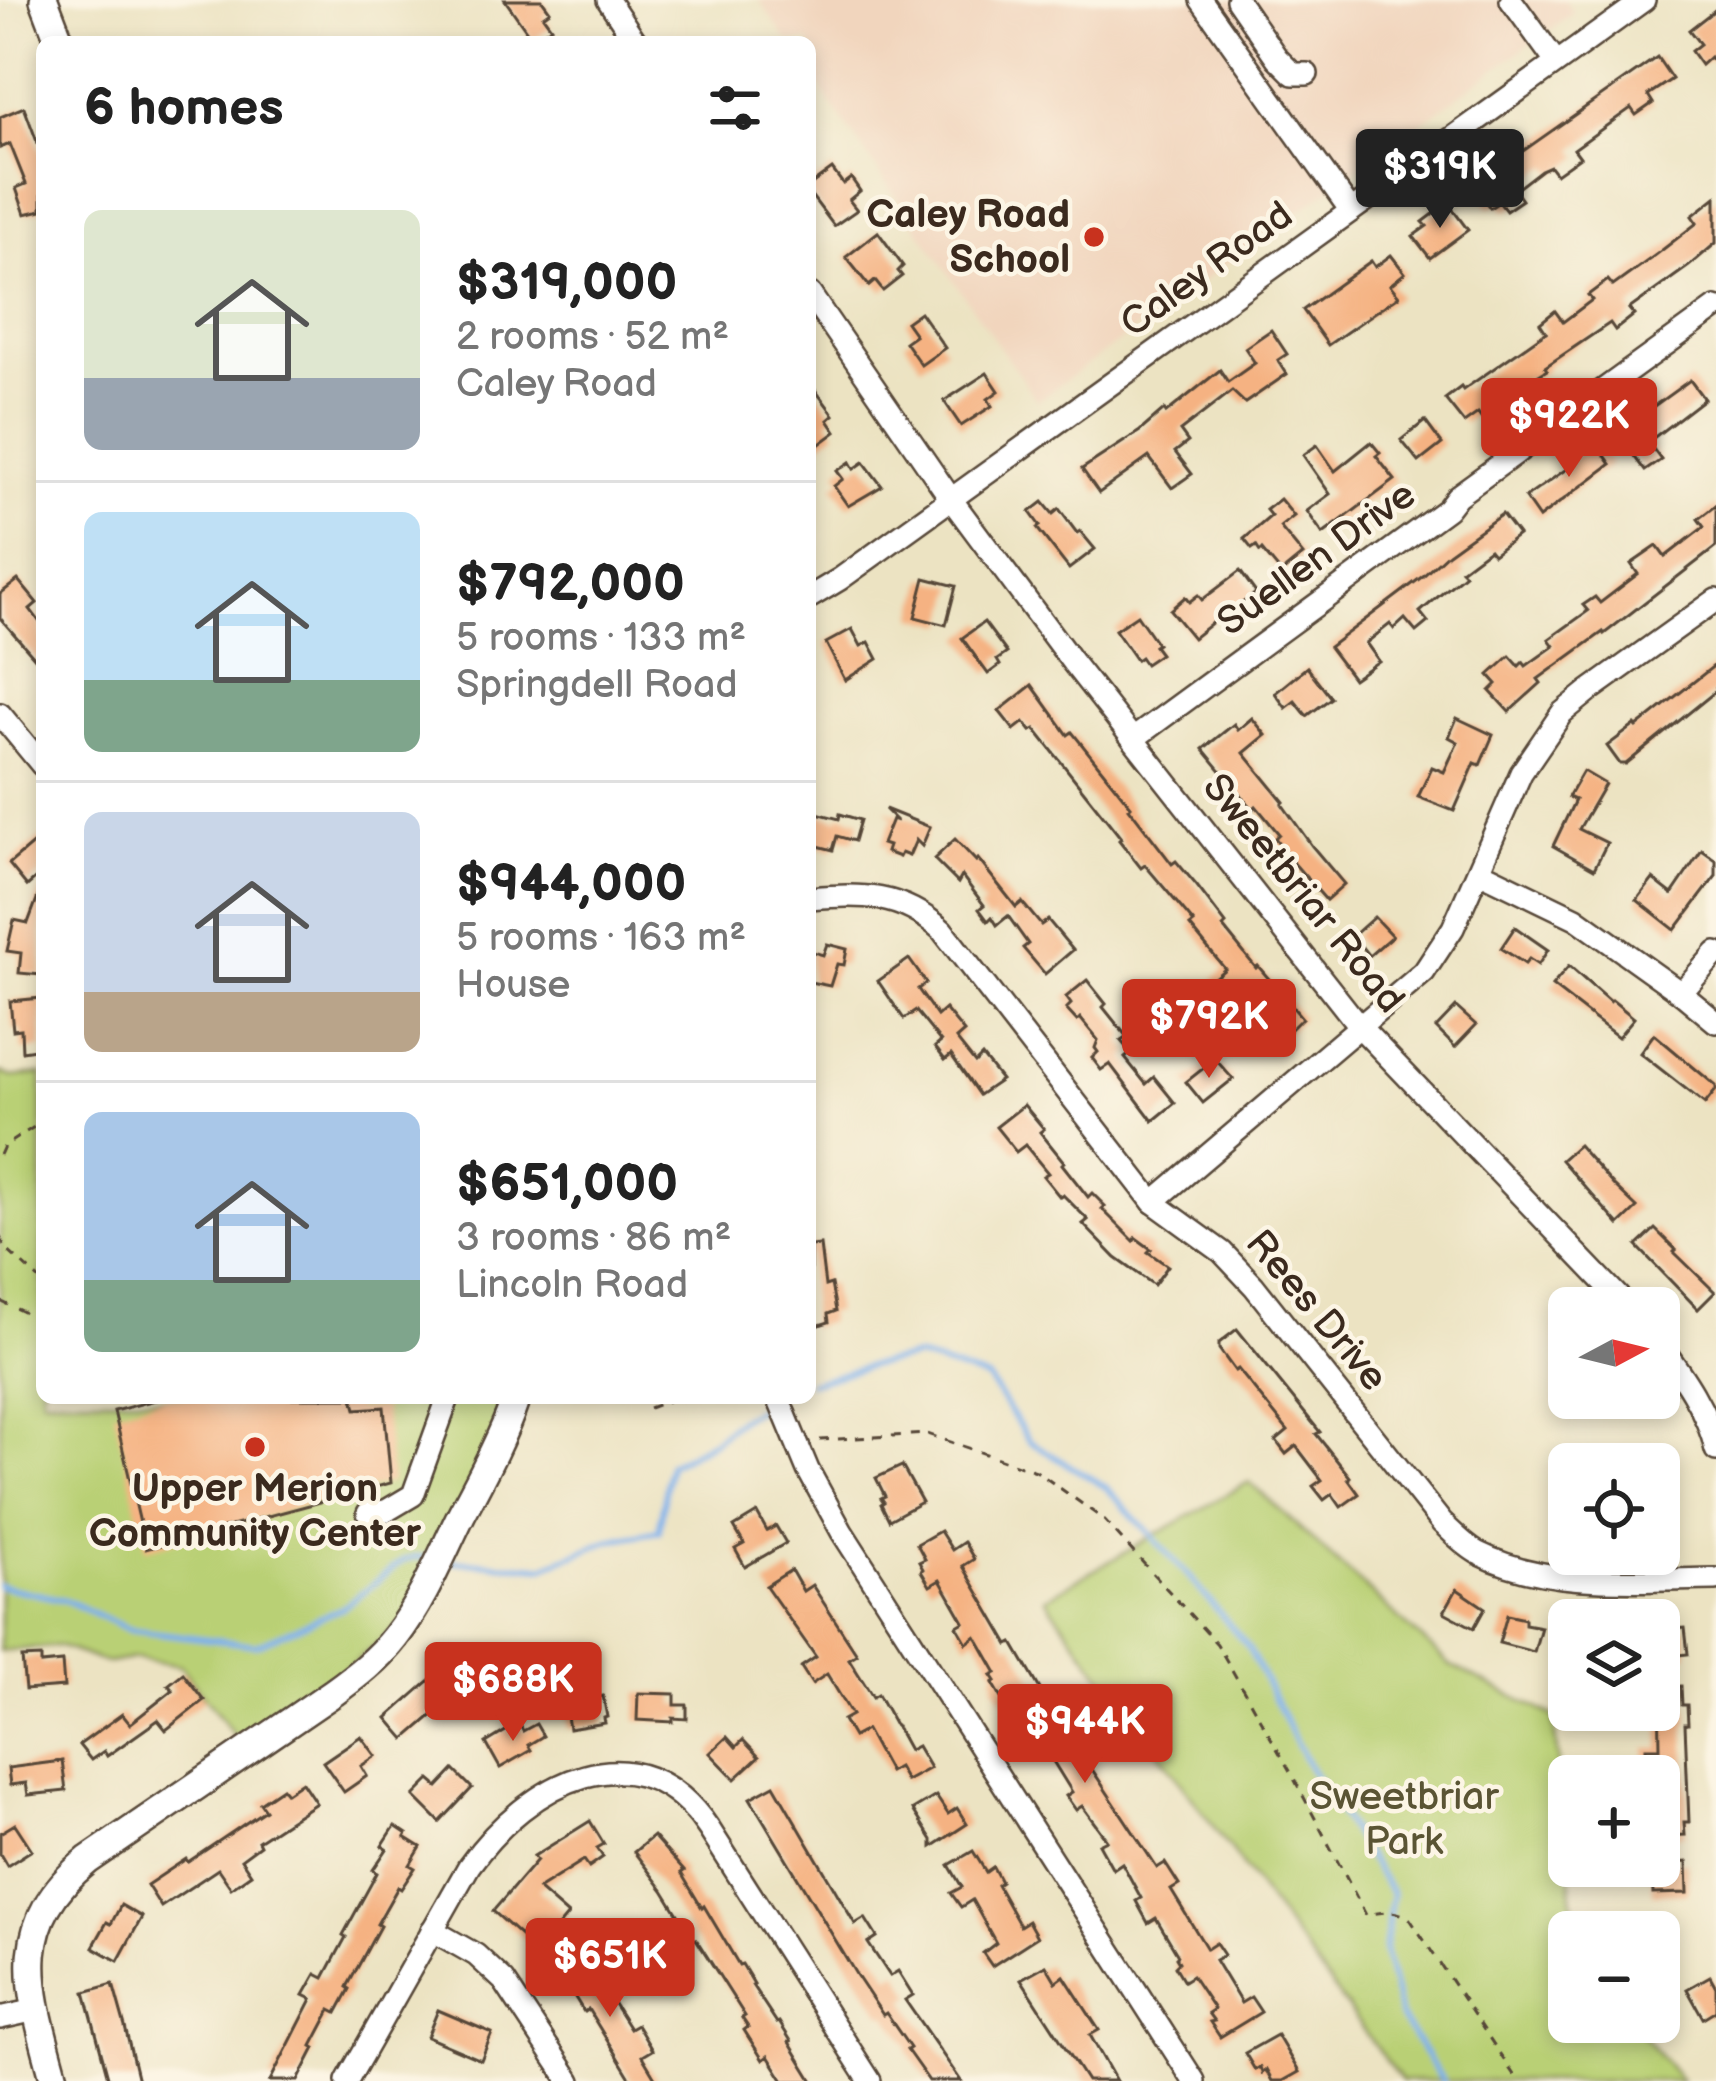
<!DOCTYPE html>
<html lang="en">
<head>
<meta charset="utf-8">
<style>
	body { margin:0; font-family:"Balsamiq Sans",sans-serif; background:#f2f2f2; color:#222; height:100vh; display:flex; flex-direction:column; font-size:45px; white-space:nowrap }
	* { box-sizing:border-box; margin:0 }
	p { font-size:39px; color:#767676 }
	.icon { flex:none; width:66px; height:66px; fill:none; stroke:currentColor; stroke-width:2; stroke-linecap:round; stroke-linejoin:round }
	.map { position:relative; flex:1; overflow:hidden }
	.panel { position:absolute; left:36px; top:36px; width:780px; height:1368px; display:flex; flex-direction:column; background:#fff; border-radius:18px; box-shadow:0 6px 18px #0003 }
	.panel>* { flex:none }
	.needle { width:78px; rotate:83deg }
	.controls { position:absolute; left:1548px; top:1287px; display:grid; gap:24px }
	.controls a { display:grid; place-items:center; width:132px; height:132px; border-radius:18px; background:#fff; box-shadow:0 6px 18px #0003; font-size:60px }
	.price { position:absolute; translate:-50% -102px; padding:0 27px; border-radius:12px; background:#c8321e; color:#fff; font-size:39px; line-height:78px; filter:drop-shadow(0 3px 6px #0008) }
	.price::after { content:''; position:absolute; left:50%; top:72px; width:36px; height:27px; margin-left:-18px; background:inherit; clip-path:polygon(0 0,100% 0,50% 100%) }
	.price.active { background:#222; color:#fff }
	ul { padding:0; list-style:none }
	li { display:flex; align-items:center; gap:36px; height:300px; padding:0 48px }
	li+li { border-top:3px solid #e0e0e0 }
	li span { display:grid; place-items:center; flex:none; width:336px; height:240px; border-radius:18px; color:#555 }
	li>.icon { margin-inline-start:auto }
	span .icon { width:144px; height:144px; fill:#fffc; stroke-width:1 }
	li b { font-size:51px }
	h2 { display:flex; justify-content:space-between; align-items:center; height:144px; padding:0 48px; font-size:51px }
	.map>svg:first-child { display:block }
</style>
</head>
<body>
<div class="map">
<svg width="1716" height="2081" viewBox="0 0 1716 2081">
	<rect width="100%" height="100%" fill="#fcf5e5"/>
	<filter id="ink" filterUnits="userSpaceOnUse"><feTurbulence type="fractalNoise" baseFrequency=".00833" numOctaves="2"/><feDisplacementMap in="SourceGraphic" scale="24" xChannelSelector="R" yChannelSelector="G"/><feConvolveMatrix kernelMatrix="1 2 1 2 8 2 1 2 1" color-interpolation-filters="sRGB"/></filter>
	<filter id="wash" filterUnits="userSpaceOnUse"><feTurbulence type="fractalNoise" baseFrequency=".004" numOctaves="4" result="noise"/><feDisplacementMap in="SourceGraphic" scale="48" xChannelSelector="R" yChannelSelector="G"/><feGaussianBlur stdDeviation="2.7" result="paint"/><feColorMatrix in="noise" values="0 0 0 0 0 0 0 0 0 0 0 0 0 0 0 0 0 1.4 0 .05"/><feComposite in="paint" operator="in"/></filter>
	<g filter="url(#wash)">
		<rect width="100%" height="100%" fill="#ece3c2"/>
		<path fill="#f1d5bd" d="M759,0H1565L1573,13L1037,401L810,73V42H788Z"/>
		<g fill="#b9d075" stroke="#7a7d4a" stroke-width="3">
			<path d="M0,1072L12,1077L42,1074V1398H516L408,1618L247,1752L181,1666L136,1658L108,1663L58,1646L0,1651Z"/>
			<path d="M1249,1482L1450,1665L1553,1716L1576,1932H1569V2022H1632L1681,2081H1401L1045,1598Z"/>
		</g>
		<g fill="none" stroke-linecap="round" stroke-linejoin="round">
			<g stroke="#7eb1eb" stroke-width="6">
				<path d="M810,1383L869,1366L916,1357L988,1379L1029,1441L1107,1488L1185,1572L1248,1647L1305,1760L1392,1894L1384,1950L1400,2017L1443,2081"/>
				<path d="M450,1561L543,1567L607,1541L659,1531L669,1465L713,1441L741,1418L775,1400"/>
				<path d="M0,1586L65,1600L128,1629L256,1645L342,1608L404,1560L418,1557L431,1558"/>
			</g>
		</g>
		<g id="blocks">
			<g fill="#f5b282">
				<path d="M505,0H542L550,11L543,16L551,27L533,40Z"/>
				<path d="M1716,9V65L1710,57L1701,65L1691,51L1700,44L1689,30Z"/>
				<path d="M1657,57L1672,79L1648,95L1653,103L1636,115L1631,108L1574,149L1580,157L1556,174L1550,166L1541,170L1515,190L1522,200L1506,211L1499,202L1490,208L1471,182L1503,159L1506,163Z"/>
				<path d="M24,107L42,155V210L25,214L16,188L26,184L10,144L0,148V117Z"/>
				<path d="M832,169L843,184L851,178L860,191L849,200L857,210L834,226L810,194V185Z"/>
				<path d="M1716,197V243L1689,266L1629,309L1634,315L1615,330L1610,323L1545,367L1547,370L1529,381L1527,378L1493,400L1497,404L1481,417L1478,413L1464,423L1445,399L1461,387L1463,390L1546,332L1540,323L1555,311L1563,322L1592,300L1588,295L1608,280L1613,286L1657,254L1697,223L1692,216Z"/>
				<path d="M1448,203L1468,230L1430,258L1413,236L1427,226L1423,222Z"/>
				<path d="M878,232L903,266L898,271L902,276L883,291L875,281L869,286L846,257Z"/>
				<path d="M1391,255L1405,273L1390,285L1399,296L1328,345L1303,310L1371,261L1375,267Z"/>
				<path d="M920,312L945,348L921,365L905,342L915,335L906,322Z"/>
				<path d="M1271,330L1287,354L1278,360L1287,374L1245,403L1232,391L1180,431L1188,442L1175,452L1192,474L1172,488L1149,457L1099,493L1082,469L1140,431L1164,410L1166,413L1220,370L1228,382L1255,363L1245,348Z"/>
				<path d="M987,373L999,391L988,399L992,406L961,426L944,401Z"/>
				<path d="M1690,380L1704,399L1648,442L1661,460L1645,471L1631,452L1638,447L1625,427Z"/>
				<path d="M810,383L834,415L828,420L836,432L817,446L810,438Z"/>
				<path d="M1425,421L1442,444L1419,462L1401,440Z"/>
				<path d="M1371,442L1380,453L1376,456L1395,480L1323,534L1307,511L1330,494L1303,455L1317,445L1335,471Z"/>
				<path d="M1595,442L1611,464L1539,518L1525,498L1568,468L1564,463Z"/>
				<path d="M850,462L854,469L864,462L882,486L848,506L834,486L843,479L837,471Z"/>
				<path d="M1280,499L1294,516L1280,527L1303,555L1281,573L1262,550L1260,552L1256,546L1252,549L1244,539L1271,516L1266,510Z"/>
				<path d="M1043,502L1053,514L1059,509L1077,533L1080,531L1095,549L1069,569L1037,528L1040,526L1030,512Z"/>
				<path d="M1716,505V547L1604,634L1603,632L1538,679L1541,683L1509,712L1490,691L1497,684L1489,675L1510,656L1519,666L1523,662L1526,666L1554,646L1549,639L1588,611L1583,605L1595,597L1600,603L1638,574L1631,564L1657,546L1665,557L1704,527L1698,519Z"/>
				<path d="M1502,514L1518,535L1493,554L1489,549L1461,570L1465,574L1420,612L1428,622L1416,632L1405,619L1394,629L1390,624L1366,643L1379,661L1353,679L1329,647L1423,576L1448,553Z"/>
				<path d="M1240,571L1256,593L1231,611L1229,609L1193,638L1170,610L1185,597L1189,602L1198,595L1202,600Z"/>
				<path d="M925,578L956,586L946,625L915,617Z"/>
				<path d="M18,580L37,603L30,609L42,625V666L0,618V594Z"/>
				<path d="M1137,615L1157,644L1154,646L1160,654L1145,664L1140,657L1136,660L1115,630Z"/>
				<path d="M984,622L1007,653L997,660L1000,665L988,674L962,638Z"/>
				<path d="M852,629L861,646L869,642L878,659L845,680L826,643Z"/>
				<path d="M1716,664V691L1626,764H1620L1607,746L1635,725L1637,727Z"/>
				<path d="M1307,667L1331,698L1307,716L1295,701L1286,708L1275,693Z"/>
				<path d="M1032,685L1068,735L1072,732L1131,806L1129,808L1172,864L1176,861L1197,886L1226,924L1223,927L1256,968L1258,966L1302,1018L1271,1049L1253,1031L1213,979L1225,969L1190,926L1194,923L1145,865L1141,868L1119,840L1121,838L1035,729L1031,731L1024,722L1014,730L999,711Z"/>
				<path d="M1252,718L1266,735L1244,753L1284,802L1282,804L1312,846L1344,884L1326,900L1292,861L1275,838L1279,834L1256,806L1253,809L1203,749L1234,724L1238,730Z"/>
				<path d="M1457,718L1493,735L1480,765L1475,763L1454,811L1418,797L1432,767L1444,772L1458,742L1449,737Z"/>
				<path d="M1583,771L1605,784L1579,829L1607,843L1594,869L1553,846L1575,800L1568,797Z"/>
				<path d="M885,809L930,827L922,846L916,840L909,856L901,853L899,857L886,852L888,846L882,844L892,819L897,821Z"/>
				<path d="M813,812L839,819L840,814L860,820L854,841L837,836L833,850L810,844V824Z"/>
				<path d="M42,836V873L27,886L9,864Z"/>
				<path d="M955,839L976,861L978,859L1016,907L1022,902L1041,925L1048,920L1073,950L1045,974L1023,948L1028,944L1008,916L997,925L992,917L988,921L979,909L984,905L962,876L958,883L934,859Z"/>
				<path d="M1702,850L1716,860V876L1675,930L1637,900L1653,879L1672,894Z"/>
				<path d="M40,891H42V975L19,973L21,953L7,951L14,920L28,923Z"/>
				<path d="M1374,917L1392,936L1369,956L1353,936Z"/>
				<path d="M1515,927L1548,950L1538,965L1529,959L1525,964L1501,948Z"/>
				<path d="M827,944L847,949L844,965L837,964L830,986L810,982V951L823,955Z"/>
				<path d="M909,959L926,983L918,989L937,1016L945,1009L964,1032L956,1039L975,1063L982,1056L1001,1080L979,1095L951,1055L945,1060L935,1047L941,1042L916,1011L904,1019L878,981Z"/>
				<path d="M1569,966L1610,1002L1612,1000L1634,1018L1618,1037L1552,986Z"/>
				<path d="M1087,980L1106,1004L1103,1007L1127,1037L1121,1041L1131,1053L1125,1058L1146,1084L1154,1077L1175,1103L1153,1121L1110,1064L1101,1070L1092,1058L1098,1052L1095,1048L1098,1040L1080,1018L1077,1021L1066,1009L1071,1004L1066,997Z"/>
				<path d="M42,998V1048L22,1051L21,1029L13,1030L10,1001Z"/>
				<path d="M1456,1007L1476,1025L1455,1047L1436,1028Z"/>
				<path d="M1654,1034L1716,1086V1090L1705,1104L1640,1053Z"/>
				<path d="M1215,1059L1233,1079L1203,1103L1186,1082Z"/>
				<path d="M1024,1105L1044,1129L1040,1132L1064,1162L1062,1164L1088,1197L1092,1193L1105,1206L1102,1209L1134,1241L1136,1238L1151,1249L1148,1252L1168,1266L1154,1285L1116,1258L1083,1224L1088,1220L1063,1195L1060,1197L1043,1176L1048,1173L1025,1145L1016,1152L996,1127Z"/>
				<path d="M1578,1145L1614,1186L1637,1208L1619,1225L1561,1160Z"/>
				<path d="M1655,1229L1676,1250L1674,1252L1715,1292L1698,1309L1637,1246Z"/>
				<path d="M820,1245L825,1286L831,1284L836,1311L828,1314L829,1322L810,1328V1246Z"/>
				<path d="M1237,1329L1320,1432L1316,1434L1350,1477L1348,1479L1359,1494L1341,1507L1332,1494L1324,1500L1313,1486L1322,1480L1296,1446L1286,1454L1276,1441L1288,1431L1238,1369L1235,1371L1219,1349V1343Z"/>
				<path d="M163,1398H353L356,1409L384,1407L391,1483L146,1549L114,1411Z"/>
				<path d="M902,1466L922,1502L889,1520L881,1504L884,1502L881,1498L885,1496L876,1478Z"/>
				<path d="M757,1513L767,1531L776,1526L786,1543L745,1567L735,1549L744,1544L734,1527Z"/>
				<path d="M940,1531L952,1550L964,1542L974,1559L963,1566L1009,1645L1013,1643L1047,1701L1157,1868L1165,1863L1179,1885L1171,1890L1207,1949L1216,1943L1224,1955L1215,1960L1241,2003L1251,1997L1261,2012L1220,2037L1210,2022L1214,2021L1208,2013L1214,2009L1192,1976L1184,1981L1175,1966L1179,1962L1176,1957L1178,1955L1156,1918L1148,1923L1136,1901L1141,1898L1122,1863L1113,1869L1099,1844L1107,1840L1082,1806L1076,1810L1066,1796L1072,1792L1046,1750L1039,1755L1029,1741L1032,1738L1028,1730L1033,1729L1011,1694L1003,1700L993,1683L996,1681L992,1675L997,1673L976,1636L967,1643L957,1626L964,1622L940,1580L930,1586L921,1571L923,1569L919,1562L925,1559L917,1544Z"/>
				<path d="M791,1570L803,1591L812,1585L857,1654L849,1659L873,1697L878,1694L909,1750L917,1746L930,1768L906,1781L898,1767L889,1772L866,1730L853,1737L843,1720L852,1715L827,1674L812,1684L801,1667L816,1657L766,1586Z"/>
				<path d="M1457,1589L1485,1608L1474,1628L1444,1612Z"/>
				<path d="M1507,1615L1525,1619V1624L1541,1627L1534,1652L1499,1643Z"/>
				<path d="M1685,1628L1688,1654L1659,1657V1630Z"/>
				<path d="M41,1657V1664L62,1662L64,1687L25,1690L22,1658Z"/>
				<path d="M183,1673L204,1700L166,1730L158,1720L107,1756L104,1751L91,1760L79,1745L122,1714L130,1724L173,1690L168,1685Z"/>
				<path d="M438,1673L457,1694L405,1739L387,1718Z"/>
				<path d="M588,1674L592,1698L603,1696L607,1717L604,1718L605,1723L569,1729L565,1703L574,1701L570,1678Z"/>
				<path d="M1681,1686L1682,1705H1687L1688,1724H1685L1689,1822H1684L1685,1835L1662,1836L1659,1776H1647L1646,1748H1660L1659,1687Z"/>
				<path d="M638,1693L675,1694V1705H687V1719L673,1718V1722L637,1720Z"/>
				<path d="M519,1723L523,1731L536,1724L543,1736L528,1745L531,1750L500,1768L486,1743Z"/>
				<path d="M361,1736L376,1756L361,1766L367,1776L344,1792L323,1762Z"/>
				<path d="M727,1737L736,1747L743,1740L759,1757L735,1779L710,1753Z"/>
				<path d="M62,1761L66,1791L28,1795L26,1783L10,1785L8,1768Z"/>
				<path d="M454,1770L472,1788L440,1822L414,1796L430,1780L438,1787Z"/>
				<path d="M302,1782L316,1803L258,1841L260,1845L241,1859L251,1874L231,1888L218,1869L161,1907L147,1885L186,1859L188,1862L265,1810L260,1803L282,1788L286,1793Z"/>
				<path d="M774,1785L855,1924L865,1918L877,1937L868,1943L890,1976L898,1971L913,1995L905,2000L961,2081H929L907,2050L910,2048L886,2013L883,2015L857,1976L750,1798Z"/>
				<path d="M936,1796L948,1814L957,1808L967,1824L932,1847V1840L913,1810Z"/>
				<path d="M590,1821L604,1844L597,1848L603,1857L589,1867L584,1860L538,1889L568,1915L538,1951L493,1911L537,1860L534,1856Z"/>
				<path d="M15,1824L32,1850L7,1866L0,1854V1833Z"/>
				<path d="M395,1826L407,1834L405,1837L421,1847L410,1865L415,1868L401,1889L398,1887L377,1924L380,1926L347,1987L350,1989L337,2013L331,2010L312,2046L315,2048L298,2081H270L312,1999L304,1995L316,1974L324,1978L346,1937L343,1935L377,1873L373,1870L387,1849L382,1846Z"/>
				<path d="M653,1836L684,1871L681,1873L702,1908L704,1906L739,1965L742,1964L754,1984L752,1985L777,2023L779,2022L791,2041L789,2042L813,2081H784L768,2056L763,2060L744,2030L748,2027L742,2018L745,2016L696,1939L694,1940L663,1890L634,1852Z"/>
				<path d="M973,1851L986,1872L993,1867L1001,1882L997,1885L1020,1926L1028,1921L1037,1937L992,1966L983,1953L996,1943L972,1900L961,1907L951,1893L962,1887L949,1865Z"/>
				<path d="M1659,1851H1674V1863L1687,1862L1688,1893L1653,1894L1652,1866H1659Z"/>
				<path d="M121,1905L142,1917L118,1961L93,1947L107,1922L111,1924Z"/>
				<path d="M583,1955L630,2029L637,2025L652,2050L642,2056L657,2081H632L588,2009L584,2012L571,1991L573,1989L561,1969Z"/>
				<path d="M1046,1965L1056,1982L1064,1976L1099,2030L1090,2035L1116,2081H1087L1021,1979Z"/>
				<path d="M1710,1976L1716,1987V2010L1703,2018L1687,1989Z"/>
				<path d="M113,1984L125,2027L138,2081H109L85,1992Z"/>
				<path d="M438,2010L492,2033L481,2060L427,2037Z"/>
				<path d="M1277,2035L1299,2072L1283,2081H1272L1266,2070L1262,2073L1260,2067L1255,2070L1245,2053Z"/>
			</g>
		</g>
	</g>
	<g filter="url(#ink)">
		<use href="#blocks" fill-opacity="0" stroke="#564637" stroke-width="3"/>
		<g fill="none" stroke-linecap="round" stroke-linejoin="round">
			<defs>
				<g id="minor">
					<path d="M608,0L636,42"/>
					<path d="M1201,0L1351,211"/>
					<path d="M1237,0L1277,58L1293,74H1307"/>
					<path d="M1511,0L1556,62"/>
					<path d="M810,294L951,499L1073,663L1359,1026L1629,1308"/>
					<path d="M810,597L840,579L1644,0"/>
					<path d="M0,714L42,765"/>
					<path d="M1133,739L1447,509L1457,496L1716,308"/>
					<path d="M1479,871L1576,918L1681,993L1716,1022"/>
					<path d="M810,898C862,894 901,893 942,930L1153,1202L1222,1252L1254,1286L1442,1523C1453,1533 1465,1546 1478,1553C1550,1589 1638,1580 1716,1579"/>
					<path d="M1681,993L1716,953"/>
					<path d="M1153,1202L1424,972L1453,928L1521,773L1562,713L1589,691L1716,600"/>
					<path d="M1659,1343C1682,1375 1708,1411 1716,1450"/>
					<path d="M778,1398L808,1470L842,1532L1194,2081"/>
					<path d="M368,1513L386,1511L413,1495L448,1398"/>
					<path d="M432,1930L476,1955L504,1981L570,2081"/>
					<path d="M0,2018L36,2010"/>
					<path d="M347,2081L469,1866C528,1783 638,1722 709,1829L870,2081"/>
				</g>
				<g id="major">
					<path d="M44,0L60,42"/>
					<path d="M55,2081C32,1994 5,1927 88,1860L334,1692C356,1676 378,1659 395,1637C423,1601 441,1556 461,1515C481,1477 502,1439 516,1398"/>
				</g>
			</defs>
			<use href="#minor" stroke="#564637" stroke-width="26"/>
			<use href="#major" stroke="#564637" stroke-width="32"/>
			<g stroke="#564637" stroke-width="3" stroke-dasharray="9 9" stroke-linecap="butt">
				<path d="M0,1155L4,1146L42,1122"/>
				<path d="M0,1237L6,1249L42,1282"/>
				<path d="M0,1301L42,1321"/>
				<path d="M649,1408L676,1398"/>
				<path d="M820,1440L927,1434L1036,1471L1103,1519L1217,1644L1290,1771L1366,1915C1381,1912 1397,1909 1410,1919L1518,2081"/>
			</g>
			<use href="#minor" stroke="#fff" stroke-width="21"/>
			<use href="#major" stroke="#fff" stroke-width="27"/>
		</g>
	</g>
	<g fill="#c8321e" stroke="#fcf5e5" stroke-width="4.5">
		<circle cx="1094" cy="237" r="12"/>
		<circle cx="255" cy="1447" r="12"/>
	</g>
	<g text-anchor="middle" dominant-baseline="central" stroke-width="9" stroke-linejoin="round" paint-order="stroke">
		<g font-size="39" font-weight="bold" fill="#3b2a1e" stroke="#fcf5e5" text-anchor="end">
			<text x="1070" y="215">Caley Road<tspan x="1070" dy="45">School</tspan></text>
			<text x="255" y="1489" text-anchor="middle">Upper Merion<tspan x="255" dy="45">Community Center</tspan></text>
		</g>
		<g font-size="39" fill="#3b2a1e" stroke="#fcf5e5">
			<text transform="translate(1207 270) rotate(-36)">Caley Road</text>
			<text transform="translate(1317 559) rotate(-36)">Suellen Drive</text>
			<text transform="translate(1303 894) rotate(51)">Sweetbriar Road</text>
			<text transform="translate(1316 1311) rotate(50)">Rees Drive</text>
		</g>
		<g font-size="39" fill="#5a5434" stroke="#fcf5e5">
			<text x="1404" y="1797">Sweetbriar<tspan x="1404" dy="45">Park</tspan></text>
		</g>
	</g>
</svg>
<div class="controls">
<a><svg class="needle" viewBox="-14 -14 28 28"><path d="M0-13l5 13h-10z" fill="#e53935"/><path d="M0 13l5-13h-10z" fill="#767676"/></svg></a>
<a><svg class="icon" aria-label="locate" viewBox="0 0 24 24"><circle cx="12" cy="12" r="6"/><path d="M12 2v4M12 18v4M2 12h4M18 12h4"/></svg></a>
<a><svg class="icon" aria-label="layers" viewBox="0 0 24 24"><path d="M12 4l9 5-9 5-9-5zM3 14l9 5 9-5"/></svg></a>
<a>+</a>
<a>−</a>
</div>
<b class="price active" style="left:1440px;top:231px">$319K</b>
<b class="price" style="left:1569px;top:480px">$922K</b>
<b class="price" style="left:1209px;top:1081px">$792K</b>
<b class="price" style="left:513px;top:1744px">$688K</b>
<b class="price" style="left:1085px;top:1786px">$944K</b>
<b class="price" style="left:610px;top:2020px">$651K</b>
<section class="panel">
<h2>6 homes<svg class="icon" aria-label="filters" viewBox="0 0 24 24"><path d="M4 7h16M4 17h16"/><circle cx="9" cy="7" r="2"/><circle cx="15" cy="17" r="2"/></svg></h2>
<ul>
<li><span style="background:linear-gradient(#dfe7d0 70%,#9aa5b1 0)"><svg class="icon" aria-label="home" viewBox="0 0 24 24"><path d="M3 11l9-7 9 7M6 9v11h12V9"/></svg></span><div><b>$319,000</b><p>2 rooms · 52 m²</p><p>Caley Road</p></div></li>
<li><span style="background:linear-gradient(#bfe0f5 70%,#7fa58c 0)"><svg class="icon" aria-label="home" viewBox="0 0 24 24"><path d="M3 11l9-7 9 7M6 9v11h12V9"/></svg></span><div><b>$792,000</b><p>5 rooms · 133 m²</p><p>Springdell Road</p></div></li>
<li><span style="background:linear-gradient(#c9d6e8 75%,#b9a48a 0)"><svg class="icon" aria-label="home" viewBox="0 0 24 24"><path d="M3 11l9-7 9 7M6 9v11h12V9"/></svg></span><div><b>$944,000</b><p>5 rooms · 163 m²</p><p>House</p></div></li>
<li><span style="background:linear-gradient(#a9c7e8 70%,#7fa58c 0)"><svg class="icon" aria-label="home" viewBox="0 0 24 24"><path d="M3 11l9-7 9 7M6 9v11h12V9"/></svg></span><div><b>$651,000</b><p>3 rooms · 86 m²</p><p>Lincoln Road</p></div></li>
</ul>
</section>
</div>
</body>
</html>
